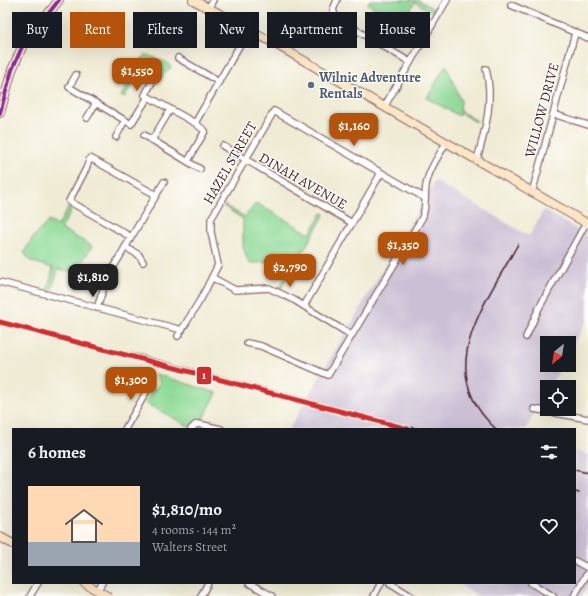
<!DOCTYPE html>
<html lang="en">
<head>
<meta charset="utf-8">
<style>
	body { margin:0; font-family:Alegreya,serif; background:#20242c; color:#f1f3f6; height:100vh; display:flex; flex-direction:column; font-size:15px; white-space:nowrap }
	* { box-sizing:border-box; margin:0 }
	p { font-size:13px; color:#9ea1a6 }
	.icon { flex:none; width:22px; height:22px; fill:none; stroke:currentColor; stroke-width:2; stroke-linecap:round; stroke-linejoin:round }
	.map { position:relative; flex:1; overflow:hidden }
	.panel { position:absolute; left:12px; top:428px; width:564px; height:156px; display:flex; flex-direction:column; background:#171b24; border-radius:0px; box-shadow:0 4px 16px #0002 }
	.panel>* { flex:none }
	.banner { position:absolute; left:12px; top:12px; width:564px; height:36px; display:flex; gap:8px }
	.needle { width:26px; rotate:210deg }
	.controls { position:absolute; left:540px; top:336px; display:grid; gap:8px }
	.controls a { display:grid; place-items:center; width:36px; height:36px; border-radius:0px; background:#171b24; box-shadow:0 4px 16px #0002; font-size:20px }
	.price { position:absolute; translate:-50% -34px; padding:0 9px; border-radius:8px; background:#b45309; color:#fff; font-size:13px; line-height:26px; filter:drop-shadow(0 1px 2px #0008) }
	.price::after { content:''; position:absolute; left:50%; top:24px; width:12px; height:9px; margin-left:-6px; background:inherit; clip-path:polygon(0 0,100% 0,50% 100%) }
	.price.selected { background:#222; color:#fff }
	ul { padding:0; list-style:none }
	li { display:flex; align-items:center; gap:12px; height:100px; padding:0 16px }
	li span { display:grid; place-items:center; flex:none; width:112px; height:80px; border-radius:0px; color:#555 }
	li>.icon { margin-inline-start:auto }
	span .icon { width:48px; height:48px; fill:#fffc; stroke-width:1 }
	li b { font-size:17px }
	h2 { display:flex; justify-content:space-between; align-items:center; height:48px; padding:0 16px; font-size:17px }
	.chip { padding:0 14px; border-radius:0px; background:#171b24; box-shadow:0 4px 16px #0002; font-size:14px; line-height:36px }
	.chip.selected { background:#b45309; color:#fff }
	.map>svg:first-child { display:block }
</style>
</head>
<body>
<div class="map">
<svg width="588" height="596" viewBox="0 0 588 596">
	<rect width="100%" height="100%" fill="#fdfcf7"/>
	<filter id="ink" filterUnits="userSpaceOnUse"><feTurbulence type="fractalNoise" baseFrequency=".025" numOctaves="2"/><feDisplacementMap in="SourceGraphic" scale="8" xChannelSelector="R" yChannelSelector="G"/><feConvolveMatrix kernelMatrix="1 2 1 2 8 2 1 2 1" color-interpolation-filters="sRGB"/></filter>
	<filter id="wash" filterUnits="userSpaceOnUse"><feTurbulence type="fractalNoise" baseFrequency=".012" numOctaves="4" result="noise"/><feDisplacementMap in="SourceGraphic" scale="16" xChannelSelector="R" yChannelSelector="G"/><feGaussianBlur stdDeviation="0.9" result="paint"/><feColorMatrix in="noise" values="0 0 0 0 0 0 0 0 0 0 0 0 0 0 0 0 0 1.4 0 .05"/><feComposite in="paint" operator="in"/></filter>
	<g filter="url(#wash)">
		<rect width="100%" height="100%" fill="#efebd4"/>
		<g fill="#cbbfd5">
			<path d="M435,181L529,236L544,210L588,236V319L569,352V343H547V365H562L549,387H547V391L526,429H289Z"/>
			<path d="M575,451L588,455V585L581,596H479L457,583H575Z"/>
		</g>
		<g fill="#8eda97" stroke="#6c7c61">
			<path d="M370,0H418L434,9L432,12L415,2L402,24L368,4Z"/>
			<path d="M145,54L168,63L171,68L154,82L139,73L124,98L121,96Z"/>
			<path d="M446,65L461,101L460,111L476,120V122L460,113L459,116L427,98Z"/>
			<path d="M256,203L310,234L322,213L325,214L281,289H279L290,268L280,262L249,263L243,247V219L223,206L224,205L245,217Z"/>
			<path d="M69,206L72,209L61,229L92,246L75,273L58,269L51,292H47L53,268L30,261L24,252L34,236L49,221L58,226Z"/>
			<path d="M156,374L217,393L201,422L193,423L190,427L145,403L153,390L158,386L160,383Z"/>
		</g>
	</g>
	<g filter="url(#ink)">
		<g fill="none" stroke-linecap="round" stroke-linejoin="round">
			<defs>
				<g id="street">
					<path d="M337,0L333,10L336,18L410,62"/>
					<path d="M511,5L588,38"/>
					<path d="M208,9L213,0"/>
					<path d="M178,58L219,82"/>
					<path d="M76,75L69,87L131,124L148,97"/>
					<path d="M152,82L145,95L195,123L205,131L188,161"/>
					<path d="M384,107L447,0"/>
					<path d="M553,114L588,125"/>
					<path d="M87,118L96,103"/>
					<path d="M195,123L249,29"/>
					<path d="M144,135L200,169"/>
					<path d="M116,137L125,120"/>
					<path d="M152,140L170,110"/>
					<path d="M223,146L352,223"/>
					<path d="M477,160C485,130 494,101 486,69"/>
					<path d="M532,193L575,33"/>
					<path d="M131,237L69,201L86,169L90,158L156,195"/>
					<path d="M125,247L139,255L143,262"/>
					<path d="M213,278L235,290L269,288L294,300L351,335"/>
					<path d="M0,282L182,330"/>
					<path d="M304,306L381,173"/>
					<path d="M97,308L107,278L164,182"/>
					<path d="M178,336L202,297L218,265L211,232V219L274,111L425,198"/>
					<path d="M526,337L539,308L586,223"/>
					<path d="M247,343L261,346L328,375L422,218C427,207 424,198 426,186C428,171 438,157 446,143"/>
					<path d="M534,409L588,419"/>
					<path d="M125,429L152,382"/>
					<path d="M191,429L195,425L199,424L221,429"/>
					<path d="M575,561L588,568"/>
					<path d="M249,583L272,596"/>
					<path d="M390,583L411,596"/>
					<path d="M531,583L553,596"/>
					<path d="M97,591L102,583"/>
					<path d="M30,596L38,583"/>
					<path d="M201,596L208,583"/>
					<path d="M374,596L381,583"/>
					<path d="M574,596L588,572"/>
				</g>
				<g id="secondary">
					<path d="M193,0L249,29L588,224"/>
					<path d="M0,113L12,70L22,47L59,0"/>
					<path d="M0,537L13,544"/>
					<path d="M84,583L107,596"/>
				</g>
			</defs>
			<use href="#street" stroke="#846666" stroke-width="8"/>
			<use href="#secondary" stroke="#846666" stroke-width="10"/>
			<use href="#street" stroke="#fff" stroke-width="5.5"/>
			<use href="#secondary" stroke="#fde5c5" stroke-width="8"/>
			<g stroke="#4a1f2b" stroke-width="1.5">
				<path d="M84,343L140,355L418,429"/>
				<path d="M496,429C431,370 486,303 518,244"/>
				<path d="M575,470L588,473"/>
				<path d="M575,492L579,493"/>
			</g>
			<defs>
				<path id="bus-1" d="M0,113L12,70L22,47L59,0"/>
			</defs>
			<use href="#bus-1" stroke="#fdfcf7" stroke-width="7"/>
			<use href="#bus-1" stroke="#91278f" stroke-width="4"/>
			<defs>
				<path id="rail-1" d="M0,322L408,429"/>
			</defs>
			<use href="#rail-1" stroke="#fdfcf7" stroke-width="8"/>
			<use href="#rail-1" stroke="#cf2e2f" stroke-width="5"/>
		</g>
	</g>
	<circle fill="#5c6f8a" stroke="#fdfcf7" stroke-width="1.5" cx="311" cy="85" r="4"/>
	<g text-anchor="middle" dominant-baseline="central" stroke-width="3" stroke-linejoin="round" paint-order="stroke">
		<g font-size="14" font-weight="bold" fill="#4e5e75" stroke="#fdfcf7" text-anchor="start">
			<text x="319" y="77">Wilnic Adventure<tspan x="319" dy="16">Rentals</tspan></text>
		</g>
		<g font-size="14" fill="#4a1f2b" stroke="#fdfcf7">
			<text transform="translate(542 110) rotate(-75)">WILLOW DRIVE</text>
			<text transform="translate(230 163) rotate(-60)">HAZEL STREET</text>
			<text transform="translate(303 181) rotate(30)">DINAH AVENUE</text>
		</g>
	</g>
	<rect stroke="#fdfcf7" stroke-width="1.5" x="196" y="366" width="16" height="19" rx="4" fill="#cf2e2f"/>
	<g font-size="11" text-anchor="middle" font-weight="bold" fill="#fff">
		<text x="204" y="379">1</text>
	</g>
</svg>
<div class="controls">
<a><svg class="needle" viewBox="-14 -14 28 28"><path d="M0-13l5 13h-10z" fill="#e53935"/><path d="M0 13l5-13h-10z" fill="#9ea1a6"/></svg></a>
<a><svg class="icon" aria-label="locate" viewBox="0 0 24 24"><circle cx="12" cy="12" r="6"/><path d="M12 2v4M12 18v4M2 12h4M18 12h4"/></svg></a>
</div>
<b class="price" style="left:137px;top:92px">$1,550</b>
<b class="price" style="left:354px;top:147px">$1,160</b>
<b class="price" style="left:403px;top:266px">$1,350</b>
<b class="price" style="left:290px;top:288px">$2,790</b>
<b class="price selected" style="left:93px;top:298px">$1,810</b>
<b class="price" style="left:131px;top:401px">$1,300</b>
<div class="banner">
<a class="chip">Buy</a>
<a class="chip selected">Rent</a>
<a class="chip">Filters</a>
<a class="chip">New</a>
<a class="chip">Apartment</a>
<a class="chip">House</a>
</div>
<section class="panel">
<h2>6 homes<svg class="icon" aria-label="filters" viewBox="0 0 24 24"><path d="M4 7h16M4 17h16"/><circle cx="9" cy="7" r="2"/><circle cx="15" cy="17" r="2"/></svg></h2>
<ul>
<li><span style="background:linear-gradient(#ffd9b3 70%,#9aa5b1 0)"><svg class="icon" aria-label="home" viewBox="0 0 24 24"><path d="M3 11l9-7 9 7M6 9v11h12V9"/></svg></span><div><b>$1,810/mo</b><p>4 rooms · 144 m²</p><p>Walters Street</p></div><svg class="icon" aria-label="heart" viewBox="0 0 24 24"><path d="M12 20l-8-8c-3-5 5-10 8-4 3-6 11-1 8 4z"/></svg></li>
</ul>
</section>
</div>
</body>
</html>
